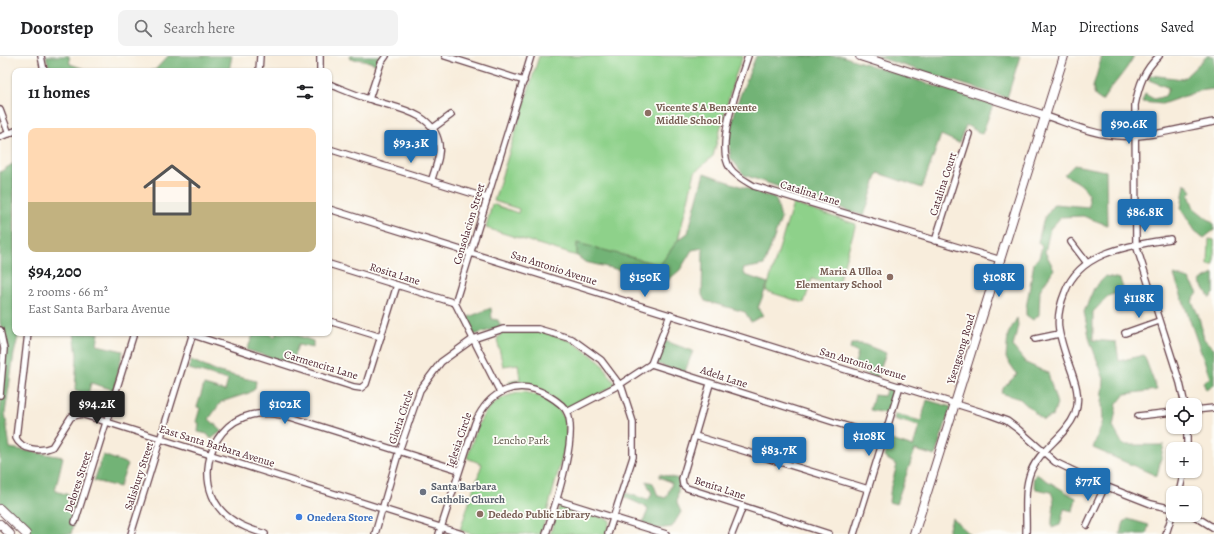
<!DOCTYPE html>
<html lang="en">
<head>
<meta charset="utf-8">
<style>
	body { margin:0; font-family:Alegreya,serif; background:#f2f2f2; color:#202124; height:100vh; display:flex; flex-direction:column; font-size:15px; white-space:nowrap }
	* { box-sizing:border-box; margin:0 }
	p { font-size:13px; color:#757577 }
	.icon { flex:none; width:22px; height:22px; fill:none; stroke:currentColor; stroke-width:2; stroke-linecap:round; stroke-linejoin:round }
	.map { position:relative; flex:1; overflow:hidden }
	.side { position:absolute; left:12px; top:12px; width:320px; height:268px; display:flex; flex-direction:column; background:#fff; border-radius:8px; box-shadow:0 1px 3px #0004 }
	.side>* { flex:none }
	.buttons { position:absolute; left:1166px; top:342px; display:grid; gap:8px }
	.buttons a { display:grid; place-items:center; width:36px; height:36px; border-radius:8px; background:#fff; box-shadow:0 1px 3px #0004; font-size:20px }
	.price { position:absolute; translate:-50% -34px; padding:0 9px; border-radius:4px; background:#1f6fb2; color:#fff; font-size:13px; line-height:26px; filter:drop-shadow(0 1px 2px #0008) }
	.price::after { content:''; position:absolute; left:50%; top:24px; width:12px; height:9px; margin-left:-6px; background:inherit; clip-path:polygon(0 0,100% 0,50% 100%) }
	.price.selected { background:#222; color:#fff }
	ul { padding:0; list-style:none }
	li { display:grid; align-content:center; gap:8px; height:212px; padding:0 16px }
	li span { display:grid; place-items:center; height:124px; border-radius:8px; color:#555 }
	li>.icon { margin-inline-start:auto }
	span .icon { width:72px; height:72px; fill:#fffc; stroke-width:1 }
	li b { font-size:17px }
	h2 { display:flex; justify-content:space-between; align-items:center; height:48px; padding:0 16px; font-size:17px }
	header { display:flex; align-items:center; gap:24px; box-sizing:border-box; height:56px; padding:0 20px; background:#fff; border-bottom:1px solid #e0e0e0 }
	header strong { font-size:19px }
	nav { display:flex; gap:22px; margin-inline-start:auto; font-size:14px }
	.search { width:280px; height:36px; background:#f2f2f2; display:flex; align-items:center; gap:10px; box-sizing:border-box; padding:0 14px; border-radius:8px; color:#757577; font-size:15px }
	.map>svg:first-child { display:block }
</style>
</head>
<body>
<header>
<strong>Doorstep</strong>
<div class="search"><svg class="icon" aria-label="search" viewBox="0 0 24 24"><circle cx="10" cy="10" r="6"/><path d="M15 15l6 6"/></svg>Search here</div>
<nav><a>Map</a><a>Directions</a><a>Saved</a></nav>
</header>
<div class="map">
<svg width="1214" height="478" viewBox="0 0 1214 478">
	<rect width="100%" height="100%" fill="#fdfcf7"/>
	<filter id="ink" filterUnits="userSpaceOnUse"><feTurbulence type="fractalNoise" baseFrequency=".025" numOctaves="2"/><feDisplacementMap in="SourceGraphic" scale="8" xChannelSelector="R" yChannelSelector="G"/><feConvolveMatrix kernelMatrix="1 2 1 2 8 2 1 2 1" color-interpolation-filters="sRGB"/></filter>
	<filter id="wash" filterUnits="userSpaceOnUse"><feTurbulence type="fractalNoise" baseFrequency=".012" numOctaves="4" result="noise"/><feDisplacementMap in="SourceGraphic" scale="16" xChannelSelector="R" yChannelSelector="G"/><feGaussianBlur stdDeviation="0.9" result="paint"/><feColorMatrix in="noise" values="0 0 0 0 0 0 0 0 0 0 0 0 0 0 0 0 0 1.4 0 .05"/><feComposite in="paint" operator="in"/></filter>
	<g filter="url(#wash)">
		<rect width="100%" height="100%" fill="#f8eddc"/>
		<g fill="#8ed18a" stroke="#6c785a">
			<path d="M539,0H743L734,23L713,100L695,116L678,184L660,209L577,187V200L486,172L492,148L518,157L519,153L494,145Z"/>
			<path d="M793,148L856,168L837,231L812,223L804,247L766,235Z"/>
			<path d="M1209,183L1214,184V209H1208Z"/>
			<path d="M538,274L571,285L600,305L616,329L567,354L540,333L510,332L509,326L520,323L518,308L503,310L497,283L503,275Z"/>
			<path d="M524,336C555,343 568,354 566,387L541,478H472L460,474L482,408L467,402C479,366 482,342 524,336Z"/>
			<path d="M560,448L610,464L606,478H550Z"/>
		</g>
		<g fill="#72b376" stroke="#5e6950">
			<path d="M46,0H69L70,8L90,15H50Z"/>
			<path d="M168,0H232L229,15H148L155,14Z"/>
			<path d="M349,0H384L378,9L364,4L350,3Z"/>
			<path d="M756,0H842L993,49L982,78L966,69L959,87L941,79L922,132L878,117L864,160L744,119L730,101L729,78L738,45Z"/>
			<path d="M874,0H1020L1007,42Z"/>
			<path d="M1102,0H1134C1125,17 1112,29 1102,45L1095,40L1093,31Z"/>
			<path d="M1207,0H1214V33L1199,35L1162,48L1142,46L1145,38L1154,43L1165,40L1169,32L1149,24L1150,19L1183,23Z"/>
			<path d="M14,107L15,277H19L14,298L5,357L10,392L63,401L55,435L80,442L71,478H32L0,446V357L6,293L0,266V116Z"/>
			<path d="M1074,109L1106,115L1107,169L1083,160L1061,161L1050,173L1045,196L1054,213L1040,234L1039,259L1033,264L1026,259V252L1034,207L1039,201L1042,191L1038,186L1044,162L1054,148L1089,151C1090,131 1080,127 1064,119Z"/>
			<path d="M704,117L776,143L781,163L764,209L743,213L745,219L768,227L758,252L763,259L751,266L745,256L705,245L702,239L703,192L692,194L680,214L667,225L585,206L577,200V187L660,209L678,184L688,177Z"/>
			<path d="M1185,127L1192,135L1189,139L1194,152L1214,168V174L1204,182L1195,175L1181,152Z"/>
			<path d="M1214,218V238L1210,242L1200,225Z"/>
			<path d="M1174,219L1189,223L1198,237L1192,245L1199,261L1204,283L1214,293V329L1206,334L1203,326L1210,322Z"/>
			<path d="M1106,220L1120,223L1123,232L1120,236L1108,240L1093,256V284L1116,286L1119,305L1144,299L1157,334L1125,338L1117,348L1113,371L1123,389H1164L1157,420L1093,392L1103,365L1102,348L1104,323L1090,285L1084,256L1094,232Z"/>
			<path d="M491,252L492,263L498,264L501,271L474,279L466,262Z"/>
			<path d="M1017,262L1018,269L1013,291L1026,307L1048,317L1057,348L1053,360L1043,364L1020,343L1001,337L1004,331L1017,318L1006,302L1008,278Z"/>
			<path d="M74,277H99L97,289L123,295L114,334L91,327L88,339L75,334L77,299Z"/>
			<path d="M254,277H267L275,281L276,277H291L313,285V292L298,289L291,308L247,294Z"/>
			<path d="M665,285L693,295L684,318L655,307Z"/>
			<path d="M851,288H863L886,297L877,321L853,313L858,297L850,293Z"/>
			<path d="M191,304L215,315L256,325L255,333L249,337L221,346L209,363L222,375L211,383L207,378L198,376L199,367L196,366L200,352L197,351L204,329L225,335L228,324L189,313Z"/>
			<path d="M887,332L897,334L889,358L870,354L874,339L884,340Z"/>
			<path d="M927,344L951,351L935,400L915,394L896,448L889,446L891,430L897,409L884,401L889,383L913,391L919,370L894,363L895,358L921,365Z"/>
			<path d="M103,399L128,408L119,431L94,425Z"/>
			<path d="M660,418L679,423L677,447L681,456L672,471L655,473L643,466L648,454L644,450L624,441L623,436L648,444L652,438L646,425L653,427L658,440L666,442L672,427L660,421Z"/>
			<path d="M1036,418L1076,442L1073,455L1064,453L1060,469L1052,472C1051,457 1057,449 1051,436L1036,433L1033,424Z"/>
			<path d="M952,462L970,478H947Z"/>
			<path d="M1128,463L1149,469L1146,478H1120L1124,466Z"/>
		</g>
	</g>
	<g filter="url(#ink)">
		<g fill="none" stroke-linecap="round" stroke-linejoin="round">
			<defs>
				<g id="street">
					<path d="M41,0L44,15"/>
					<path d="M320,0V15"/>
					<path d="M445,0L524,25"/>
					<path d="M748,0C740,25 714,89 730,112C735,120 746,125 754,130L1001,204"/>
					<path d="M1159,0C1144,14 1139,29 1135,49L1136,189L1180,327L1185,349"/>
					<path d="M259,15L260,0"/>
					<path d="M329,28C342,33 355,39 369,43C394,52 434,55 439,88C441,100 435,112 432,123"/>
					<path d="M369,43L381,7L386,0"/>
					<path d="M0,54L9,78"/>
					<path d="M1046,60C1070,68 1094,79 1120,80C1149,82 1185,71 1214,66"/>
					<path d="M433,72L451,59"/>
					<path d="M0,81L15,75"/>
					<path d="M329,93L487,142"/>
					<path d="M329,153L988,358L1007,365L1019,374L1055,406L1105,430L1151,448L1173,453"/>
					<path d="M935,185L969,78"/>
					<path d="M1071,186L1087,207"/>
					<path d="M329,208L455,247"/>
					<path d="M329,265L381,281"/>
					<path d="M0,274L4,293L0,339"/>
					<path d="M28,277L16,382C21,394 41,396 52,391L71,361L81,358L462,478"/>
					<path d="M1125,277L1159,265"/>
					<path d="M193,279L354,331L361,332L366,328L397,229"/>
					<path d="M1035,283L1059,278"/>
					<path d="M651,308L670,259"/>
					<path d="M710,328L682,423L683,429L687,432L829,478"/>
					<path d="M500,336L455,247L531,0"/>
					<path d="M1195,354L1214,352"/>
					<path d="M567,356L619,329L651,308L884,382"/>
					<path d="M1138,360L1173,356"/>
					<path d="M1187,371V393"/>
					<path d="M695,380L868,433"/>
					<path d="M1179,437L1184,415"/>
					<path d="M557,444L666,478"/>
					<path d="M1193,459L1214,472"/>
					<path d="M75,466L134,277"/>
					<path d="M1087,469L1105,430"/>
					<path d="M131,478L193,277"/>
					<path d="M265,478C255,475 243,471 234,465C192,440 203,370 251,359C264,356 275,358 287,360L459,414"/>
					<path d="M375,478L399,395L420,334L441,306L473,283L503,273H538L572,283L601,304L622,332L633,366V401L608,478"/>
					<path d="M439,478L475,367C489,335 517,321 549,340C554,343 564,350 567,356C579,380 554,452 546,478"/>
					<path d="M732,478L743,450"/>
					<path d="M854,478L900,330"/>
					<path d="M1026,478C1027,458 1023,434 1031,415C1040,393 1066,380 1075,358C1082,339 1073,320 1067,303C1058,276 1054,263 1065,236C1081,194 1131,190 1170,183"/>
					<path d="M1166,478L1173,456"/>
				</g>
				<g id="secondary">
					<path d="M860,0L1046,60"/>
					<path d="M914,478L1064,0"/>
				</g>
				<g id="primary">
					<path d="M0,453L26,478"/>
					<path d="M0,468L10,478"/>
				</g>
			</defs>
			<use href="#street" stroke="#643e46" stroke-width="8"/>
			<use href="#secondary" stroke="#643e46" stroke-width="10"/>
			<use href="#primary" stroke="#643e46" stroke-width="10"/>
			<use href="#street" stroke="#fff" stroke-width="5.5"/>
			<use href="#secondary" stroke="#fff" stroke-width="8"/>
			<use href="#primary" stroke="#fff" stroke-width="8"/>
		</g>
	</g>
	<g fill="#8d6e63" stroke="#fdfcf7" stroke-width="1.5">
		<circle cx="648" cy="57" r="4"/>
		<circle cx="890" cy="221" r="4"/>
		<circle cx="480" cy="458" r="4"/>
	</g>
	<circle fill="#6b7280" stroke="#fdfcf7" stroke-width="1.5" cx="423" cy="436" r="4"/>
	<circle fill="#3f7fe0" stroke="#fdfcf7" stroke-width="1.5" cx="299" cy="461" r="4"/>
	<g text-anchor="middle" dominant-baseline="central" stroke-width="3.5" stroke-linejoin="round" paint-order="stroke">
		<g font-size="11" font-weight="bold" fill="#785e54" stroke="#fdfcf7" text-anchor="start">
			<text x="656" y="51">Vicente S A Benavente<tspan x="656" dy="13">Middle School</tspan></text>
			<text x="882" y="215" text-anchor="end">Maria A Ulloa<tspan x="882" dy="13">Elementary School</tspan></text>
			<text x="488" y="458">Dededo Public Library</text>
		</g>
		<g font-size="11" fill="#4a1f2b" stroke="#fdfcf7">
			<text transform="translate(943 128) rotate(-72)">Catalina Court</text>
			<text transform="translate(810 137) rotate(17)">Catalina Lane</text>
			<text transform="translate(469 168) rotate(-73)">Consolacion Street</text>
			<text transform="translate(554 212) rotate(18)">San Antonio Avenue</text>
			<text transform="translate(395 218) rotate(17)">Rosita Lane</text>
			<text transform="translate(961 293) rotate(-73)">Ysengsong Road</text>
			<text transform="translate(863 308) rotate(17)">San Antonio Avenue</text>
			<text transform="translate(321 309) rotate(17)">Carmencita Lane</text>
			<text transform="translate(724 321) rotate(18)">Adela Lane</text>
			<text transform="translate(401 361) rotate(-71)">Gloria Circle</text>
			<text transform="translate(459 384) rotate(-71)">Iglesia Circle</text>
			<text transform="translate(217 390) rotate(17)">East Santa Barbara Avenue</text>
			<text transform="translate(139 420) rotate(-72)">Salisbury Street</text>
			<text transform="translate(78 426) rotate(-72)">Delores Street</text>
			<text transform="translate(720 432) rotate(18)">Benita Lane</text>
		</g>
		<g font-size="11" fill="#5e5448" stroke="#fdfcf7">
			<text x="521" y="384">Lencho Park</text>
		</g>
		<g font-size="11" font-weight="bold" fill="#5b616d" stroke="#fdfcf7" text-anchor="start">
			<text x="431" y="430">Santa Barbara<tspan x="431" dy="13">Catholic Church</tspan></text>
		</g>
		<g font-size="11" font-weight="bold" fill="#366cbe" stroke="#fdfcf7" text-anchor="start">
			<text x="307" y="461">Onedera Store</text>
		</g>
	</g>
</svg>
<div class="buttons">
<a><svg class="icon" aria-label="locate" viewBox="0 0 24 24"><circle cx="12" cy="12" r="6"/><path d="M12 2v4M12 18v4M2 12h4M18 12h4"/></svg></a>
<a>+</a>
<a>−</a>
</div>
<b class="price" style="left:1129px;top:89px">$90.6K</b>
<b class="price" style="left:411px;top:108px">$93.3K</b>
<b class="price" style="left:1145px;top:177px">$86.8K</b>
<b class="price" style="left:645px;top:242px">$150K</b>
<b class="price" style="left:999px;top:242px">$108K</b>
<b class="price" style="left:1139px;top:263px">$118K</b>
<b class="price selected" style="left:97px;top:369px">$94.2K</b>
<b class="price" style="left:285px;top:369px">$102K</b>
<b class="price" style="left:869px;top:401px">$108K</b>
<b class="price" style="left:779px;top:415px">$83.7K</b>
<b class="price" style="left:1088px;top:446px">$77K</b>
<section class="side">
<h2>11 homes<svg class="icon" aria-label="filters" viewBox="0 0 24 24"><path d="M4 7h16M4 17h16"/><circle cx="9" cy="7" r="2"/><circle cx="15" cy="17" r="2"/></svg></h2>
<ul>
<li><span style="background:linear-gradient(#ffd9b3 60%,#c2b280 0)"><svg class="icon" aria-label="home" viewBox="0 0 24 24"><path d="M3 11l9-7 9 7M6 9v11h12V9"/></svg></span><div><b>$94,200</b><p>2 rooms · 66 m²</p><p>East Santa Barbara Avenue</p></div></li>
</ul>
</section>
</div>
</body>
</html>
